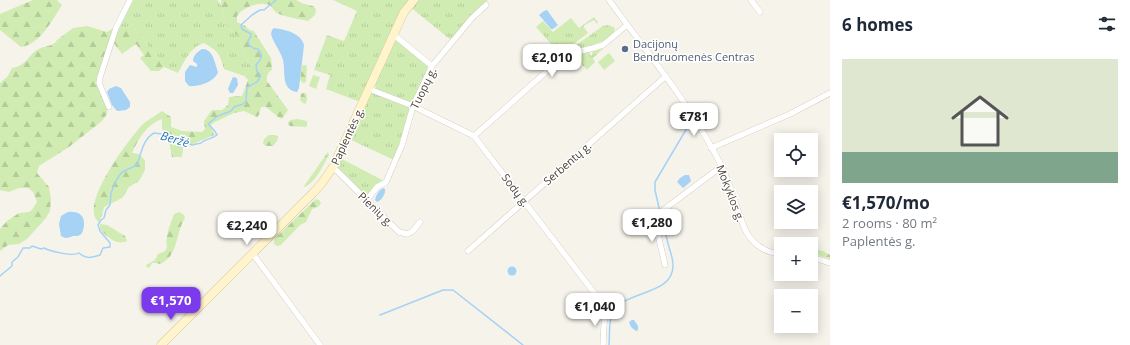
<!DOCTYPE html>
<html lang="en">
<head>
<meta charset="utf-8">
<style>
	body { margin:0; font-family:"Open Sans",sans-serif; background:#f6f6f7; color:#1f2937; height:100vh; display:flex; flex-direction:column; font-size:15px; white-space:nowrap }
	* { box-sizing:border-box; margin:0 }
	p { font-size:13px; color:#747a83 }
	.icon { flex:none; width:22px; height:22px; fill:none; stroke:currentColor; stroke-width:2; stroke-linecap:round; stroke-linejoin:round }
	.map { position:relative; flex:1; overflow:hidden }
	.sheet { display:flex; flex-direction:column; background:#fff; width:300px }
	.sheet>* { flex:none }
	.tools { position:absolute; left:774px; top:133px; display:grid; gap:8px }
	.tools a { display:grid; place-items:center; width:44px; height:44px; border-radius:0px; background:#fff; box-shadow:0 2px 10px #0003; font-size:20px }
	.price { position:absolute; translate:-50% -34px; padding:0 9px; border-radius:8px; background:#fff; color:#222; font-size:13px; line-height:26px; filter:drop-shadow(0 1px 2px #0008) }
	.price::after { content:''; position:absolute; left:50%; top:24px; width:12px; height:9px; margin-left:-6px; background:inherit; clip-path:polygon(0 0,100% 0,50% 100%) }
	.price.current { background:#7c3aed; color:#fff }
	ul { padding:0; list-style:none }
	li { display:grid; align-content:center; gap:8px; height:212px; padding:0 12px }
	li+li { border-top:1px solid #e0e1e3 }
	li span { display:grid; place-items:center; height:124px; border-radius:0px; color:#555 }
	li>.icon { margin-inline-start:auto }
	span .icon { width:72px; height:72px; fill:#fffc; stroke-width:1 }
	li b { font-size:17px }
	h2 { display:flex; justify-content:space-between; align-items:center; height:48px; padding:0 12px; font-size:17px }
	main { display:flex; flex:1; min-height:0 }
	.map>svg:first-child { display:block }
</style>
</head>
<body>
<main>
<div class="map">
<svg width="830" height="345" viewBox="0 0 830 345">
	<defs>
		<pattern id="grass-tufts" width="24" height="20" patternUnits="userSpaceOnUse"><rect width="24" height="20" fill="#d0ecb2"/><path d="M3 7l-1-3M5 7V3M7 7l1-3M15 17l-1-3M17 17v-4M19 17l1-3" fill="none" stroke="#b4cc9a"/></pattern>
		<pattern id="forest-firs" width="22" height="20" patternUnits="userSpaceOnUse"><rect width="22" height="20" fill="#d0ecb2"/><path d="M5 1l3.5 6h-7zM16 11l3.5 6h-7z" fill="#b4cc9a"/></pattern>
	</defs>
	<rect width="100%" height="100%" fill="#f6f3eb"/>
	<g fill="url(#grass-tufts)">
		<path d="M131,0H217L222,6V11L228,28L238,36L248,61L249,70L244,76L224,69C220,54 218,51 204,43C190,47 185,61 178,73L164,67L132,25L124,28L119,25Z"/>
		<path d="M333,0H409L360,102L326,89L330,75L314,70L327,35L344,41L357,11Z"/>
		<path d="M417,0H488L478,9L451,40L410,7Z"/>
		<path d="M594,17L598,22L597,24L594,20L583,26L588,33L560,54L536,27L543,21L553,32L571,18L579,28Z"/>
		<path d="M609,25L615,28L614,32C600,47 588,46 569,50L603,26Z"/>
		<path d="M396,34L430,63L411,104L376,90L375,83Z"/>
		<path d="M605,47L593,58L595,62L587,70L573,55L589,52L591,56L593,54L592,52Z"/>
		<path d="M373,93L410,108L394,160L349,139L371,94Z"/>
		<path d="M340,158L384,181L367,198L335,168Z"/>
	</g>
	<g fill="url(#forest-firs)">
		<path d="M33,0H57L62,5C52,20 41,44 21,47L0,30V14Z"/>
		<path d="M221,0H296L304,4L313,6L316,9L315,15L308,21C299,19 285,17 277,13C274,11 273,9 271,6C262,0 243,7 237,16V22L244,25L251,31L253,30L271,58L272,70L269,72L267,76V81L288,110L282,119L278,117L266,107H261L259,115L257,117L244,111L234,113L213,123L211,125L214,135L183,148L182,157H172L169,141L162,129V119C147,124 138,139 132,153L139,154L145,160V170L139,181L129,187L122,198L104,207L102,215L99,222C77,207 131,136 144,123C150,119 156,115 162,111L171,117V127L182,131L202,132L205,129L204,121L212,110H222L228,105L229,97L242,96L248,80L244,76L249,70L248,61L238,36L228,28L222,11Z"/>
		<path d="M119,25L124,28L132,25L164,67L159,71H151L140,58L144,55L136,44L122,54L113,42Z"/>
		<path d="M87,26L107,32L112,29H113L97,78L107,106V114L102,121L69,147L39,166L37,173L49,187L51,199L50,211L46,218L27,239L19,244L8,245L0,251V229L7,221L19,213L29,212L32,210L37,202L33,192L28,188H19L9,192L0,190V83L8,76L12,68C26,66 27,57 37,50C43,46 49,47 55,43L57,40L73,28Z"/>
		<path d="M303,65H306L307,67L306,82L303,83L300,80L302,66Z"/>
		<path d="M303,93H306L307,98L306,103L304,104L300,100L301,94Z"/>
		<path d="M297,119L307,121V126L305,127L290,126L288,124V122L291,120Z"/>
		<path d="M269,135H276L278,137L277,141L273,146H266L263,144L264,139Z"/>
		<path d="M328,152L329,155C323,165 316,182 305,187L304,186Z"/>
		<path d="M316,199L319,200L321,203L318,207L312,209L306,222L300,225L281,245L277,246L274,244L275,238Z"/>
		<path d="M179,212L184,215L185,218C175,233 179,256 160,264L156,263H152L150,267L147,268L146,265L155,260L158,254L165,251L167,248C165,235 170,226 174,214Z"/>
		<path d="M100,224L107,225L125,236L127,241C116,246 107,237 100,229Z"/>
		<path d="M814,249L823,251L830,255V259L811,253V251Z"/>
	</g>
	<g fill="#d0ecb2">
		<path d="M609,53L615,61L604,70L598,62Z"/>
		<path d="M313,75L320,77L316,89L309,86Z"/>
	</g>
	<g fill="#a5d2f5">
		<path d="M547,10L557,24L558,25L553,29H551L539,15L544,11Z"/>
		<path d="M274,28C286,30 301,33 304,45L299,88L297,92C279,89 287,69 282,57C279,49 273,42 271,34L272,30Z"/>
		<path d="M202,49C213,48 215,64 218,72C215,82 198,87 189,86L185,81V72L190,65L197,67V64L193,61C193,56 197,52 202,49Z"/>
		<path d="M233,77L237,78L238,85L233,93H230L228,89L232,79Z"/>
		<path d="M116,86L121,88L130,102V107L126,110L117,111L112,105L107,92L109,89Z"/>
		<path d="M685,175H689L691,181L689,183L683,188L677,182L680,178Z"/>
		<path d="M383,188L385,189C386,194 381,201 377,202L375,200C376,195 379,190 383,188Z"/>
		<path d="M68,212C78,211 85,215 84,226C83,229 83,233 80,235C78,236 76,236 73,236C68,238 66,239 61,236L59,224L61,216Z"/>
		<circle cx="512" cy="271" r="4.5"/>
		<path d="M632,320H634L638,326V330L636,331L631,327L629,322Z"/>
	</g>
	<g fill="none" stroke-linecap="round" stroke-linejoin="round">
		<g stroke="#a5d2f5" stroke-width="1.5">
			<path d="M659,208L655,190V182L690,123"/>
			<path d="M0,276L12,266V262L18,257L23,248H30L32,246L41,249L44,248C50,251 73,257 79,253C86,259 91,258 100,255L103,248L110,247V243L100,231L98,225L101,220L104,218L106,210L110,205L111,193L117,179L122,172L137,165C141,154 143,139 154,133L162,134L175,140H180L192,145L201,143C205,139 212,139 217,135L214,130L208,124L218,116L231,111L234,107L243,104L246,101L247,88L249,86L257,82L260,77V74L257,72L256,65C261,59 264,56 258,49H255L249,45L248,41L251,36V34L242,29L241,25L252,15L260,10H264L276,0"/>
			<path d="M380,315L443,290H453L523,345"/>
			<path d="M609,345C610,335 608,321 613,312C624,290 674,296 673,265C673,259 671,253 669,247C666,236 664,226 661,215"/>
		</g>
		<defs>
			<g id="minor">
				<path d="M609,0C648,54 692,106 722,167C731,186 736,207 744,227C750,242 764,253 781,254"/>
				<path d="M751,0L760,12"/>
				<path d="M394,35L432,66"/>
				<path d="M369,89L413,106L474,136L605,307L603,345"/>
				<path d="M109,107L99,83L100,77L116,28L130,0"/>
				<path d="M474,136L565,55L593,48L603,45L627,25"/>
				<path d="M711,148L790,114L830,93"/>
				<path d="M333,167L399,232L407,234L413,231L420,222"/>
				<path d="M367,200L377,187L386,182L402,145L413,106L432,66L472,18L486,5"/>
				<path d="M648,214L654,217L722,166"/>
				<path d="M654,217L665,265"/>
				<path d="M468,251L666,76"/>
				<path d="M253,254L320,345"/>
				<path d="M811,257L830,263"/>
			</g>
			<path id="secondary" d="M161,345L313,193L322,183L333,167L404,12L414,0"/>
		</defs>
		<use href="#minor" stroke="#c2bbac" stroke-width="6"/>
		<use href="#secondary" stroke="#d8c899" stroke-width="9"/>
		<use href="#minor" stroke="#fff" stroke-width="5.5"/>
		<use href="#secondary" stroke="#fff4cc" stroke-width="8"/>
	</g>
	<circle fill="#5c6f8a" stroke="#fff" stroke-width="1.5" cx="625" cy="49" r="4"/>
	<g text-anchor="middle" dominant-baseline="central" stroke-width="3" stroke-linejoin="round" paint-order="stroke">
		<g font-size="11" fill="#4e5e75" stroke="#fff" text-anchor="start">
			<text x="633" y="43">Dacijonų<tspan x="633" dy="13">Bendruomenės Centras</tspan></text>
		</g>
		<g font-size="11" fill="#4b4438" stroke="#fff">
			<text transform="translate(423 88) rotate(-64)">Tuopų g.</text>
			<text transform="translate(347 136) rotate(-65)">Paplentės g.</text>
			<text transform="translate(567 163) rotate(-41)">Serbentų g.</text>
			<text transform="translate(516 190) rotate(53)">Sodų g.</text>
			<text transform="translate(731 193) rotate(69)">Mokyklos g.</text>
			<text transform="translate(376 209) rotate(44)">Pienių g.</text>
		</g>
		<g font-size="12" font-style="italic" fill="#2877b5" stroke="#fff">
			<text transform="translate(175 139) rotate(16)">Beržė</text>
		</g>
	</g>
</svg>
<div class="tools">
<a><svg class="icon" aria-label="locate" viewBox="0 0 24 24"><circle cx="12" cy="12" r="6"/><path d="M12 2v4M12 18v4M2 12h4M18 12h4"/></svg></a>
<a><svg class="icon" aria-label="layers" viewBox="0 0 24 24"><path d="M12 4l9 5-9 5-9-5zM3 14l9 5 9-5"/></svg></a>
<a>+</a>
<a>−</a>
</div>
<b class="price" style="left:552px;top:78px">€2,010</b>
<b class="price" style="left:694px;top:137px">€781</b>
<b class="price" style="left:652px;top:243px">€1,280</b>
<b class="price" style="left:247px;top:246px">€2,240</b>
<b class="price current" style="left:171px;top:321px">€1,570</b>
<b class="price" style="left:595px;top:327px">€1,040</b>
</div>
<section class="sheet">
<h2>6 homes<svg class="icon" aria-label="filters" viewBox="0 0 24 24"><path d="M4 7h16M4 17h16"/><circle cx="9" cy="7" r="2"/><circle cx="15" cy="17" r="2"/></svg></h2>
<ul>
<li><span style="background:linear-gradient(#dfe7d0 75%,#7fa58c 0)"><svg class="icon" aria-label="home" viewBox="0 0 24 24"><path d="M3 11l9-7 9 7M6 9v11h12V9"/></svg></span><div><b>€1,570/mo</b><p>2 rooms · 80 m²</p><p>Paplentės g.</p></div></li>
</ul>
</section>
</main>
</body>
</html>
